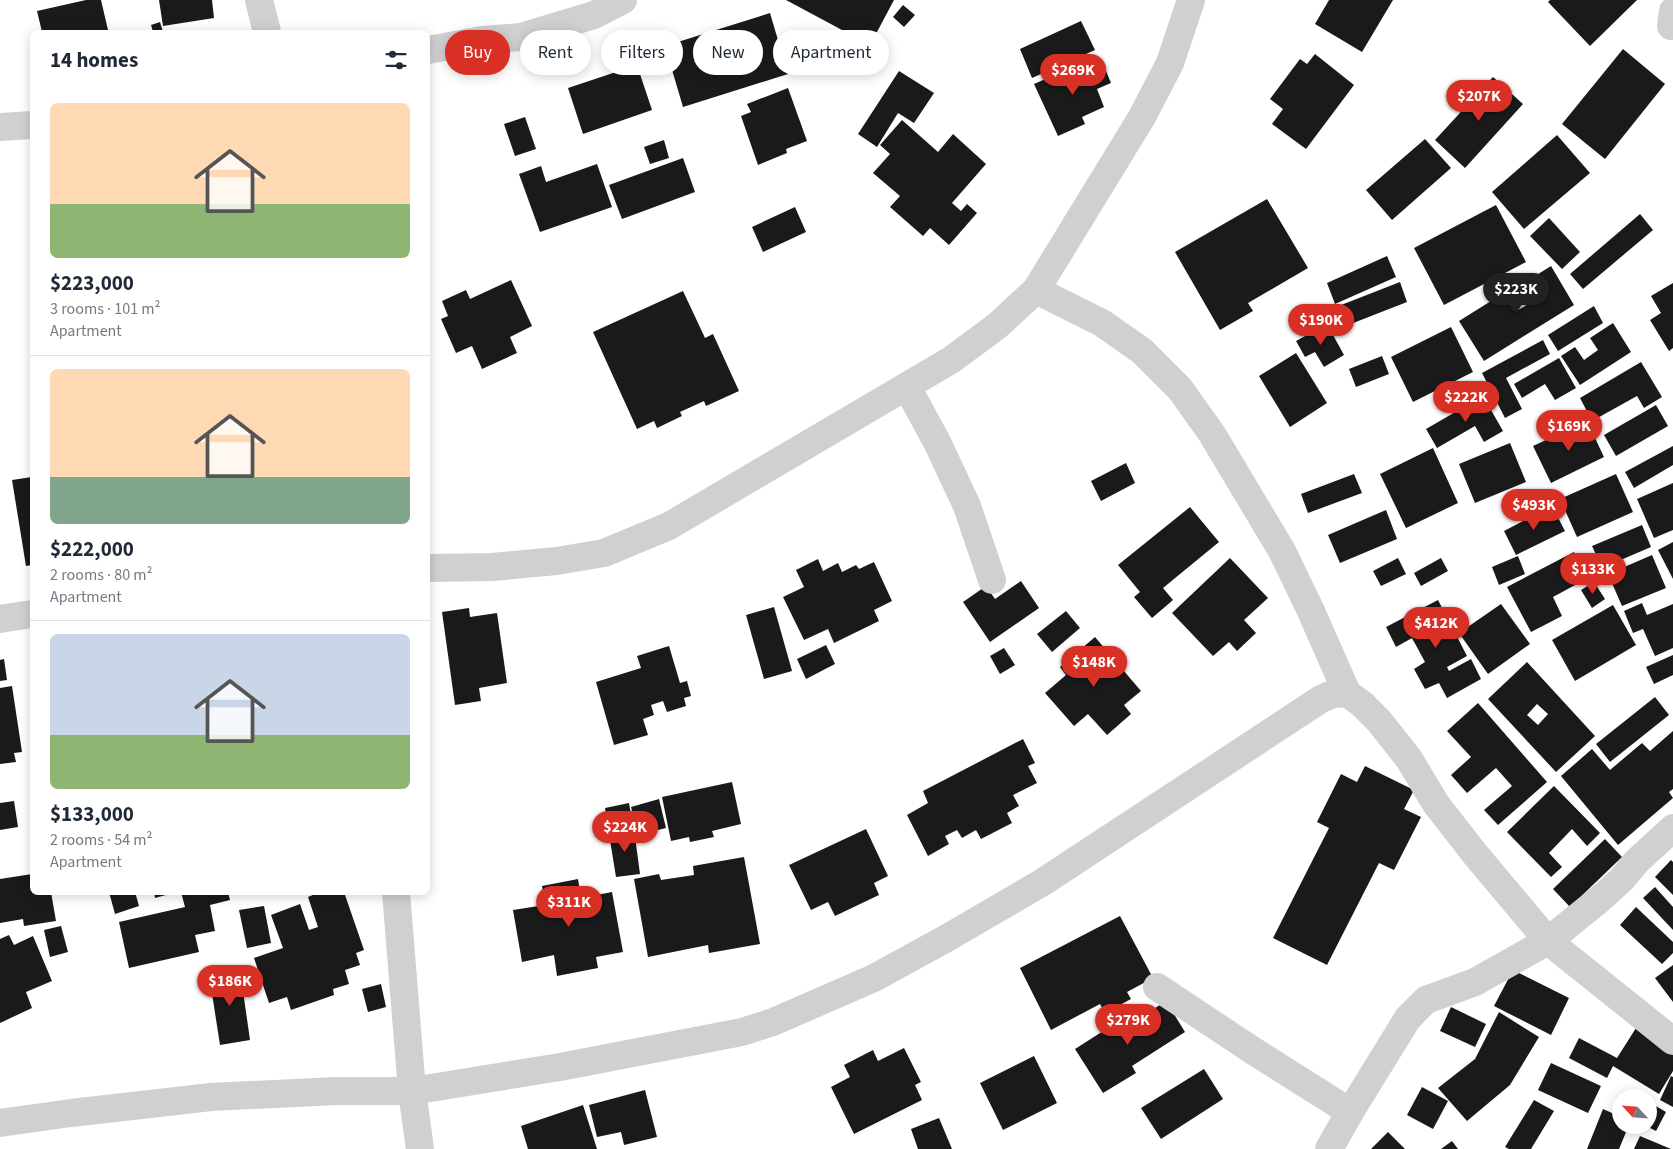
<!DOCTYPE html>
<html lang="en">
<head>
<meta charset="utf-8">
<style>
	body { margin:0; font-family:"Source Sans 3",sans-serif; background:#f2f2f3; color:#1f2937; height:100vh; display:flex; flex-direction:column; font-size:19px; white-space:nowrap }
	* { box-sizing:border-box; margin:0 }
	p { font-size:16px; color:#747a83 }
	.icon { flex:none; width:28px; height:28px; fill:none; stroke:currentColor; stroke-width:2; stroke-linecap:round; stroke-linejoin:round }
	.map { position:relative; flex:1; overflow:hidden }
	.side { position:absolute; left:30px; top:30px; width:400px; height:865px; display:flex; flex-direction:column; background:#fff; border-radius:8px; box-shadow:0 2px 12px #0003 }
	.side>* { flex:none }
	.top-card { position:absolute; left:445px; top:30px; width:475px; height:45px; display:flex; gap:10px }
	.needle { width:32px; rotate:296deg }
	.fabs { position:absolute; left:1612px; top:1089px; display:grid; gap:10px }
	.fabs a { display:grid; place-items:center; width:45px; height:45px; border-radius:50%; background:#fff; box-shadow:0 2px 12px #0003; font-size:25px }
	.price { position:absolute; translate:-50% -42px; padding:0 11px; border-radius:18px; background:#d93025; color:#fff; font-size:16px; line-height:32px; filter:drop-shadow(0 1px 2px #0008) }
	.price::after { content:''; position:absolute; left:50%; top:30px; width:15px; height:11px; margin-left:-8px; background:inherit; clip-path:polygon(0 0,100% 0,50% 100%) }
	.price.active { background:#222; color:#fff }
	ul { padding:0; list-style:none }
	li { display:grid; align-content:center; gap:10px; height:265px; padding:0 20px }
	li+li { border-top:1px solid #e0e1e3 }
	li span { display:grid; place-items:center; height:155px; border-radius:8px; color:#555 }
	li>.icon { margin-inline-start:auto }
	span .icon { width:90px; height:90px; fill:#fffc; stroke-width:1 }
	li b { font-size:21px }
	h2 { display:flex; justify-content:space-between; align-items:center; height:60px; padding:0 20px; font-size:21px }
	.pill { padding:0 18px; border-radius:22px; background:#fff; box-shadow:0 2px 12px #0003; font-size:18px; line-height:45px }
	.pill.active { background:#d93025; color:#fff }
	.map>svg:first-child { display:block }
</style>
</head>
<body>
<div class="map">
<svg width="1673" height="1149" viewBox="0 0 1673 1149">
	<rect width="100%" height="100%" fill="#fff"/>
	<g fill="#1a1a1a" fill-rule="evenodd">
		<path d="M86,0H101L108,30L96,32H42L37,11Z"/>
		<path d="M159,0H212L214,18L163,26Z"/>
		<path d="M786,0H894L870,45Z"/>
		<path d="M1329,0H1393L1362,52L1315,24Z"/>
		<path d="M1550,0H1637L1590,46L1548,2Z"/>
		<path d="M903,5L915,15L904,27L893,17Z"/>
		<path d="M770,13L788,74L683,107L665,46Z"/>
		<path d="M1081,21L1095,50L1032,78L1020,49Z"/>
		<path d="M160,22L163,32H153L151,25Z"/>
		<path d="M1623,49L1665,84L1605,159L1562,124Z"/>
		<path d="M1315,54L1354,85L1306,149L1272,124L1283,109L1270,99L1300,59L1307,64Z"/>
		<path d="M1101,59L1111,83L1097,89L1104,107L1082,117L1085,124L1058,136L1034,84L1050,77L1053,81Z"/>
		<path d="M637,65L652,110L583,134L568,88Z"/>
		<path d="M899,71L934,93L914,123L898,113L877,147L858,134Z"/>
		<path d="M1493,77L1523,104L1465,168L1435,140Z"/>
		<path d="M788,88L807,141L786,149L787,153L758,165L741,116L751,112L747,104Z"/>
		<path d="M525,117L536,149L515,156L504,124Z"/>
		<path d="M902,120L938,152L953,134L986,164L952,203L961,211L967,204L977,213L949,245L930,228L923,236L890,207L900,196L873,173L890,154L880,145Z"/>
		<path d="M1557,135L1590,173L1524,229L1492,192Z"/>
		<path d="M1425,139L1451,168L1392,220L1366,190Z"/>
		<path d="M664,140L669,158L650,164L644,147Z"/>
		<path d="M683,158L695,192L622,219L609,185Z"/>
		<path d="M597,164L612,207L540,232L519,174L541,166L546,182Z"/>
		<path d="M1267,199L1308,268L1248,303L1253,311L1220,330L1175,252Z"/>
		<path d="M1496,205L1526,262L1444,305L1414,248Z"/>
		<path d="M795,207L806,232L763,252L752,227Z"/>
		<path d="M1640,214L1653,230L1583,289L1570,274Z"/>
		<path d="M1549,218L1580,252L1562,269L1530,236Z"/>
		<path d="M1387,256L1396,277L1335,304L1327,283Z"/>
		<path d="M1551,266L1574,305L1484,361L1459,321L1507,291L1518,310L1532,302L1521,285Z"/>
		<path d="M511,280L532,326L510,337L517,353L482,369L472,346L456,353L441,319L448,316L442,301L466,290L470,299Z"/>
		<path d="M1400,282L1407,302L1343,327L1336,307Z"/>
		<path d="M1673,283V348L1669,351L1650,320L1661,313L1651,296Z"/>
		<path d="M683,291L705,338L713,334L739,391L706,406L704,401L680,412L682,416L657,428L654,421L637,429L593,332Z"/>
		<path d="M1594,306L1603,323L1558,351L1548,335Z"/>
		<path d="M1613,323L1631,352L1580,385L1561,356L1575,347L1584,360L1598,350L1590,338Z"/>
		<path d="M1327,324L1344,355L1324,367L1315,352L1305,357L1296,341Z"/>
		<path d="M1451,327L1473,372L1413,402L1391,357Z"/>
		<path d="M1543,340L1550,354L1506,378L1522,409L1505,418L1482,373Z"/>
		<path d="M1296,353L1327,403L1290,427L1259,376Z"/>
		<path d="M1382,356L1389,374L1356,387L1349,369Z"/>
		<path d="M1559,358L1576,388L1555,400L1545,384L1522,398L1514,384Z"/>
		<path d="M1641,362L1662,397L1644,408L1637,396L1592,421L1580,398Z"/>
		<path d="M1483,396L1503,431L1484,442L1475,426L1437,448L1426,429Z"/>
		<path d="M1656,405L1668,426L1616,456L1604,435Z"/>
		<path d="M1587,421L1604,457L1551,483L1533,446Z"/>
		<path d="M1510,443L1526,482L1475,503L1459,464Z"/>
		<path d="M1673,446V465L1634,488L1625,472Z"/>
		<path d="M1433,448L1458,503L1406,528L1380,474Z"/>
		<path d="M1126,463L1135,483L1101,501L1091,481Z"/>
		<path d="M1354,474L1362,493L1308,513L1301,494Z"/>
		<path d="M1616,474L1633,512L1577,537L1560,499Z"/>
		<path d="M32,477V565L26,566L12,480Z"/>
		<path d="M1673,483V530L1654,538L1637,499Z"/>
		<path d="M1552,506L1565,531L1516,555L1504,531Z"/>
		<path d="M1190,507L1219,542L1163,588L1173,600L1152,618L1134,597L1140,592L1118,565Z"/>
		<path d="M1386,510L1397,539L1340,563L1328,535Z"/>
		<path d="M1642,525L1651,547L1602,568L1592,546Z"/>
		<path d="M1673,542V579L1658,550Z"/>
		<path d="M1574,552L1588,578L1553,597L1562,616L1531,632L1507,587Z"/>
		<path d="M1652,555L1666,588L1622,606L1608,574Z"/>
		<path d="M1518,556L1525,574L1499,585L1492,567Z"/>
		<path d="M1230,558L1268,598L1244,620L1256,633L1237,651L1229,642L1213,656L1172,613Z"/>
		<path d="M1398,558L1406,574L1381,586L1373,571Z"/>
		<path d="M1441,558L1448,571L1421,586L1414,573Z"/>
		<path d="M818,559L823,571L838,563L842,572L856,565L859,569L874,562L892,601L874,610L879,621L834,643L828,629L804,640L783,597L804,587L796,570Z"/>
		<path d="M1021,581L1039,608L990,642L963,602L986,586L995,599Z"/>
		<path d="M1594,582L1605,599L1592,608L1581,590Z"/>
		<path d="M1438,600L1467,656L1447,667L1449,671L1471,659L1481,679L1447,698L1439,683L1425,689L1414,669L1425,662L1412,638L1396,647L1386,627Z"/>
		<path d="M1642,603L1647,615L1673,604V648L1655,656L1643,629L1633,633L1624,611Z"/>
		<path d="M1501,604L1530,644L1488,674L1459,633Z"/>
		<path d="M1613,605L1636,645L1575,681L1552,640Z"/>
		<path d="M774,607L792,671L764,679L746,615Z"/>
		<path d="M469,608L470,617L497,613L507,683L479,688L481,701L455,705L442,612Z"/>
		<path d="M1066,611L1080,628L1052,652L1037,634Z"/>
		<path d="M1095,637L1141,691L1124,705L1131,714L1107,735L1088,714L1074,726L1045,693L1066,675L1060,667Z"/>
		<path d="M826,645L835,664L806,679L797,659Z"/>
		<path d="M669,646L680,683L687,681L691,696L684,698L686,706L667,712L663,701L651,705L654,715L643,719L648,735L614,745L596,682L641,668L637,656Z"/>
		<path d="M1004,648L1015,665L1000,674L990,656Z"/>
		<path d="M1673,655V675L1654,684L1646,667Z"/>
		<path d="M4,659L7,680L0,681V660Z"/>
		<path d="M1527,662L1595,736L1556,772L1488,699ZM1537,704L1548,714L1538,725L1527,715Z"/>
		<path d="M12,686L22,752L14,753L16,762L0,764V688Z"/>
		<path d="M1655,697L1669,715L1610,762L1596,744Z"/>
		<path d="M1478,703L1547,782L1498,825L1484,810L1512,786L1496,768L1467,793L1451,775L1471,757L1447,731Z"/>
		<path d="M1673,731V789L1669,792L1673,798L1618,845L1561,776L1592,749L1610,770L1642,743L1650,751Z"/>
		<path d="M1023,739L1035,763L1028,766L1037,783L1013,795L1019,806L1007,813L1012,823L981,839L976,830L962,838L957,830L945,836L949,844L928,856L907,815L928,803L923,791Z"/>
		<path d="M1365,766L1414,790L1404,809L1421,817L1394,870L1379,863L1327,965L1273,938L1329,828L1317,822L1341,774L1357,782Z"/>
		<path d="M732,782L741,824L712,831L714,837L690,842L689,837L671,841L662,797Z"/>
		<path d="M1554,786L1600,833L1587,846L1572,829L1549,853L1562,867L1551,877L1507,832Z"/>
		<path d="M659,799L666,828L638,835L631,807Z"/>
		<path d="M14,801L18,827L0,830V803Z"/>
		<path d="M629,803L633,827L609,832L605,808Z"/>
		<path d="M634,829L640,874L616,877L609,834Z"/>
		<path d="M866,829L888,876L874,883L879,895L835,916L828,902L811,910L789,865Z"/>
		<path d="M1605,839L1622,857L1570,907L1553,889Z"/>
		<path d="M744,857L760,944L709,953L708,945L648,957L634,879L659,874L661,880L694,875L693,866Z"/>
		<path d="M1671,860L1673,862V895L1655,877Z"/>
		<path d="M32,874V892H51L56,921L24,926L23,919L0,923V879Z"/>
		<path d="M578,879L581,898L612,892L623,952L596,957L598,968L557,976L554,955L522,962L513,910L545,905L542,886Z"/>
		<path d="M1655,887L1673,907V930L1643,898Z"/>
		<path d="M109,892H135L139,906L115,914Z"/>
		<path d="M154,892H173V893L155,898Z"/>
		<path d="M181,892H228L230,900L210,905L215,931L195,935L199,952L129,968L119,922L185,907Z"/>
		<path d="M320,892H344L364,950L356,953L360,965L345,970L349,984L333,989L334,995L291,1010L287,997L269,1003L254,958L283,948L271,915L300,904L309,930L318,927L308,897Z"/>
		<path d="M264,906L271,943L247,948L239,910Z"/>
		<path d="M1636,907L1673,942V953L1662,964L1620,925Z"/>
		<path d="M1120,916L1153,978L1127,992L1131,999L1105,1013L1100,1004L1051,1030L1020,968Z"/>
		<path d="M61,926L68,952L50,957L44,930Z"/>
		<path d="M9,935L14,945L33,936L52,981L26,992L32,1008L0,1023V939Z"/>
		<path d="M1673,965V1002L1655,978Z"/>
		<path d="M240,970L250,1040L220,1045L209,974Z"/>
		<path d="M1513,970L1569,998L1551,1035L1494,1006Z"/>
		<path d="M381,984L386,1007L368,1012L362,989Z"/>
		<path d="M1166,1001L1185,1032L1132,1066L1136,1073L1103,1093L1075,1049L1111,1026L1116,1033Z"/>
		<path d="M1451,1007L1486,1024L1475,1047L1440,1031Z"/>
		<path d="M1499,1012L1539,1037L1510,1085L1467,1121L1438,1088L1475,1059Z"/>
		<path d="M1636,1028L1673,1051V1071L1659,1094L1613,1066L1607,1078L1569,1058L1579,1038L1617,1058Z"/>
		<path d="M904,1048L921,1082L915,1085L922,1100L854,1134L831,1087L850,1077L844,1065L873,1050L878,1061Z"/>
		<path d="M1034,1056L1057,1103L1003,1130L980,1083Z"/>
		<path d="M1551,1063L1601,1086L1588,1113L1538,1090Z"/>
		<path d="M1204,1069L1223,1099L1161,1139L1141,1108Z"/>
		<path d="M1671,1076L1673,1077V1107L1660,1100Z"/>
		<path d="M1422,1087L1448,1101L1433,1129L1407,1115Z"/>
		<path d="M645,1090L657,1137L624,1145L621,1132L597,1137L589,1105Z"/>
		<path d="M1534,1100L1554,1111L1531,1149H1509L1505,1147Z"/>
		<path d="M1649,1102L1666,1112L1656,1131L1644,1125H1649Z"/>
		<path d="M583,1105L597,1149H528L521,1126Z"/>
		<path d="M1603,1109L1621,1117V1125H1629L1619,1149H1587Z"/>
		<path d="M939,1118L952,1149H918L911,1129Z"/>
		<path d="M1388,1132L1405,1149H1371Z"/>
		<path d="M1640,1136L1671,1149H1634Z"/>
		<path d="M1452,1141L1458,1149H1441Z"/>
	</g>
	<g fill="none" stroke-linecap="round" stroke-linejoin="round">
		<g stroke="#d0d0d0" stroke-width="28">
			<path d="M259,0L267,32"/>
			<path d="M1671,26L1673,11"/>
			<path d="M428,50L482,40L521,37L594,15L623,0"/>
			<path d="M0,127L32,125"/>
			<path d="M1036,290L1102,323L1142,351L1180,389L1212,434L1282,551L1310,609L1347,693"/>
			<path d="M907,387L937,442L967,506L992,580"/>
			<path d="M428,568L492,567L557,561L604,553L669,526L951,360L997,326L1036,290L1142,117L1170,63L1191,0"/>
			<path d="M0,619L32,614"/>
			<path d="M396,892L412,1091L420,1149"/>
			<path d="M1157,987L1252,1050L1350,1112"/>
			<path d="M0,1123L71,1113L211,1097L337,1091H412L560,1067L742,1032L773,1022L874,978L947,938L1043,882L1321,699L1333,694L1347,693L1362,704L1379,721L1409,759L1436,804L1475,854L1548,941L1600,899L1622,879L1637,861L1673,828"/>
			<path d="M1329,1149L1350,1112L1408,1018L1426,1000L1475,982L1548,941L1673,1041"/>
		</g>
	</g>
</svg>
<div class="fabs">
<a><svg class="needle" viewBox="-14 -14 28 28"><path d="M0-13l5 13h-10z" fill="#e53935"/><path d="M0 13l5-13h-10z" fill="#747a83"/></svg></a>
</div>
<b class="price" style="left:1073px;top:96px">$269K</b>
<b class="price" style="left:1479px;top:122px">$207K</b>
<b class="price active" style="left:1516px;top:315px">$223K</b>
<b class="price" style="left:1321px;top:346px">$190K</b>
<b class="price" style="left:1466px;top:423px">$222K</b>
<b class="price" style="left:1569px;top:452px">$169K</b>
<b class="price" style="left:1534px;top:531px">$493K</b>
<b class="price" style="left:1593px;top:595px">$133K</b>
<b class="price" style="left:1436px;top:649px">$412K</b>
<b class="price" style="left:1094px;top:688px">$148K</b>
<b class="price" style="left:625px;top:853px">$224K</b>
<b class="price" style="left:569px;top:928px">$311K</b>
<b class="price" style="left:230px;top:1007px">$186K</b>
<b class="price" style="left:1128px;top:1046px">$279K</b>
<div class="top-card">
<a class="pill active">Buy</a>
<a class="pill">Rent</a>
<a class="pill">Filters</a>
<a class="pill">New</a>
<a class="pill">Apartment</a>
</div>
<section class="side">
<h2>14 homes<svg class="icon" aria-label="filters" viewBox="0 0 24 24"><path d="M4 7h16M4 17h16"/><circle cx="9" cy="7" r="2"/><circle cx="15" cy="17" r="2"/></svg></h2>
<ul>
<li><span style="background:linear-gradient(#ffd9b3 65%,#8fb573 0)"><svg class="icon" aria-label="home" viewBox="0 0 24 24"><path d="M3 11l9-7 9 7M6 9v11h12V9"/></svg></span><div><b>$223,000</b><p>3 rooms · 101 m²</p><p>Apartment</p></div></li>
<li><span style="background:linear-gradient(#ffd9b3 70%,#7fa58c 0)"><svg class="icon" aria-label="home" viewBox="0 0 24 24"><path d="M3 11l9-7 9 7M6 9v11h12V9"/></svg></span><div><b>$222,000</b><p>2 rooms · 80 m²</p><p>Apartment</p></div></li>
<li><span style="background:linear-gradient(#c9d6e8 65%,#8fb573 0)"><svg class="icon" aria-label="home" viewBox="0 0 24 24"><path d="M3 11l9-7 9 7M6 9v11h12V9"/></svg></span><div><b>$133,000</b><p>2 rooms · 54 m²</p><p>Apartment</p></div></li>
</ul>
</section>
</div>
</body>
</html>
